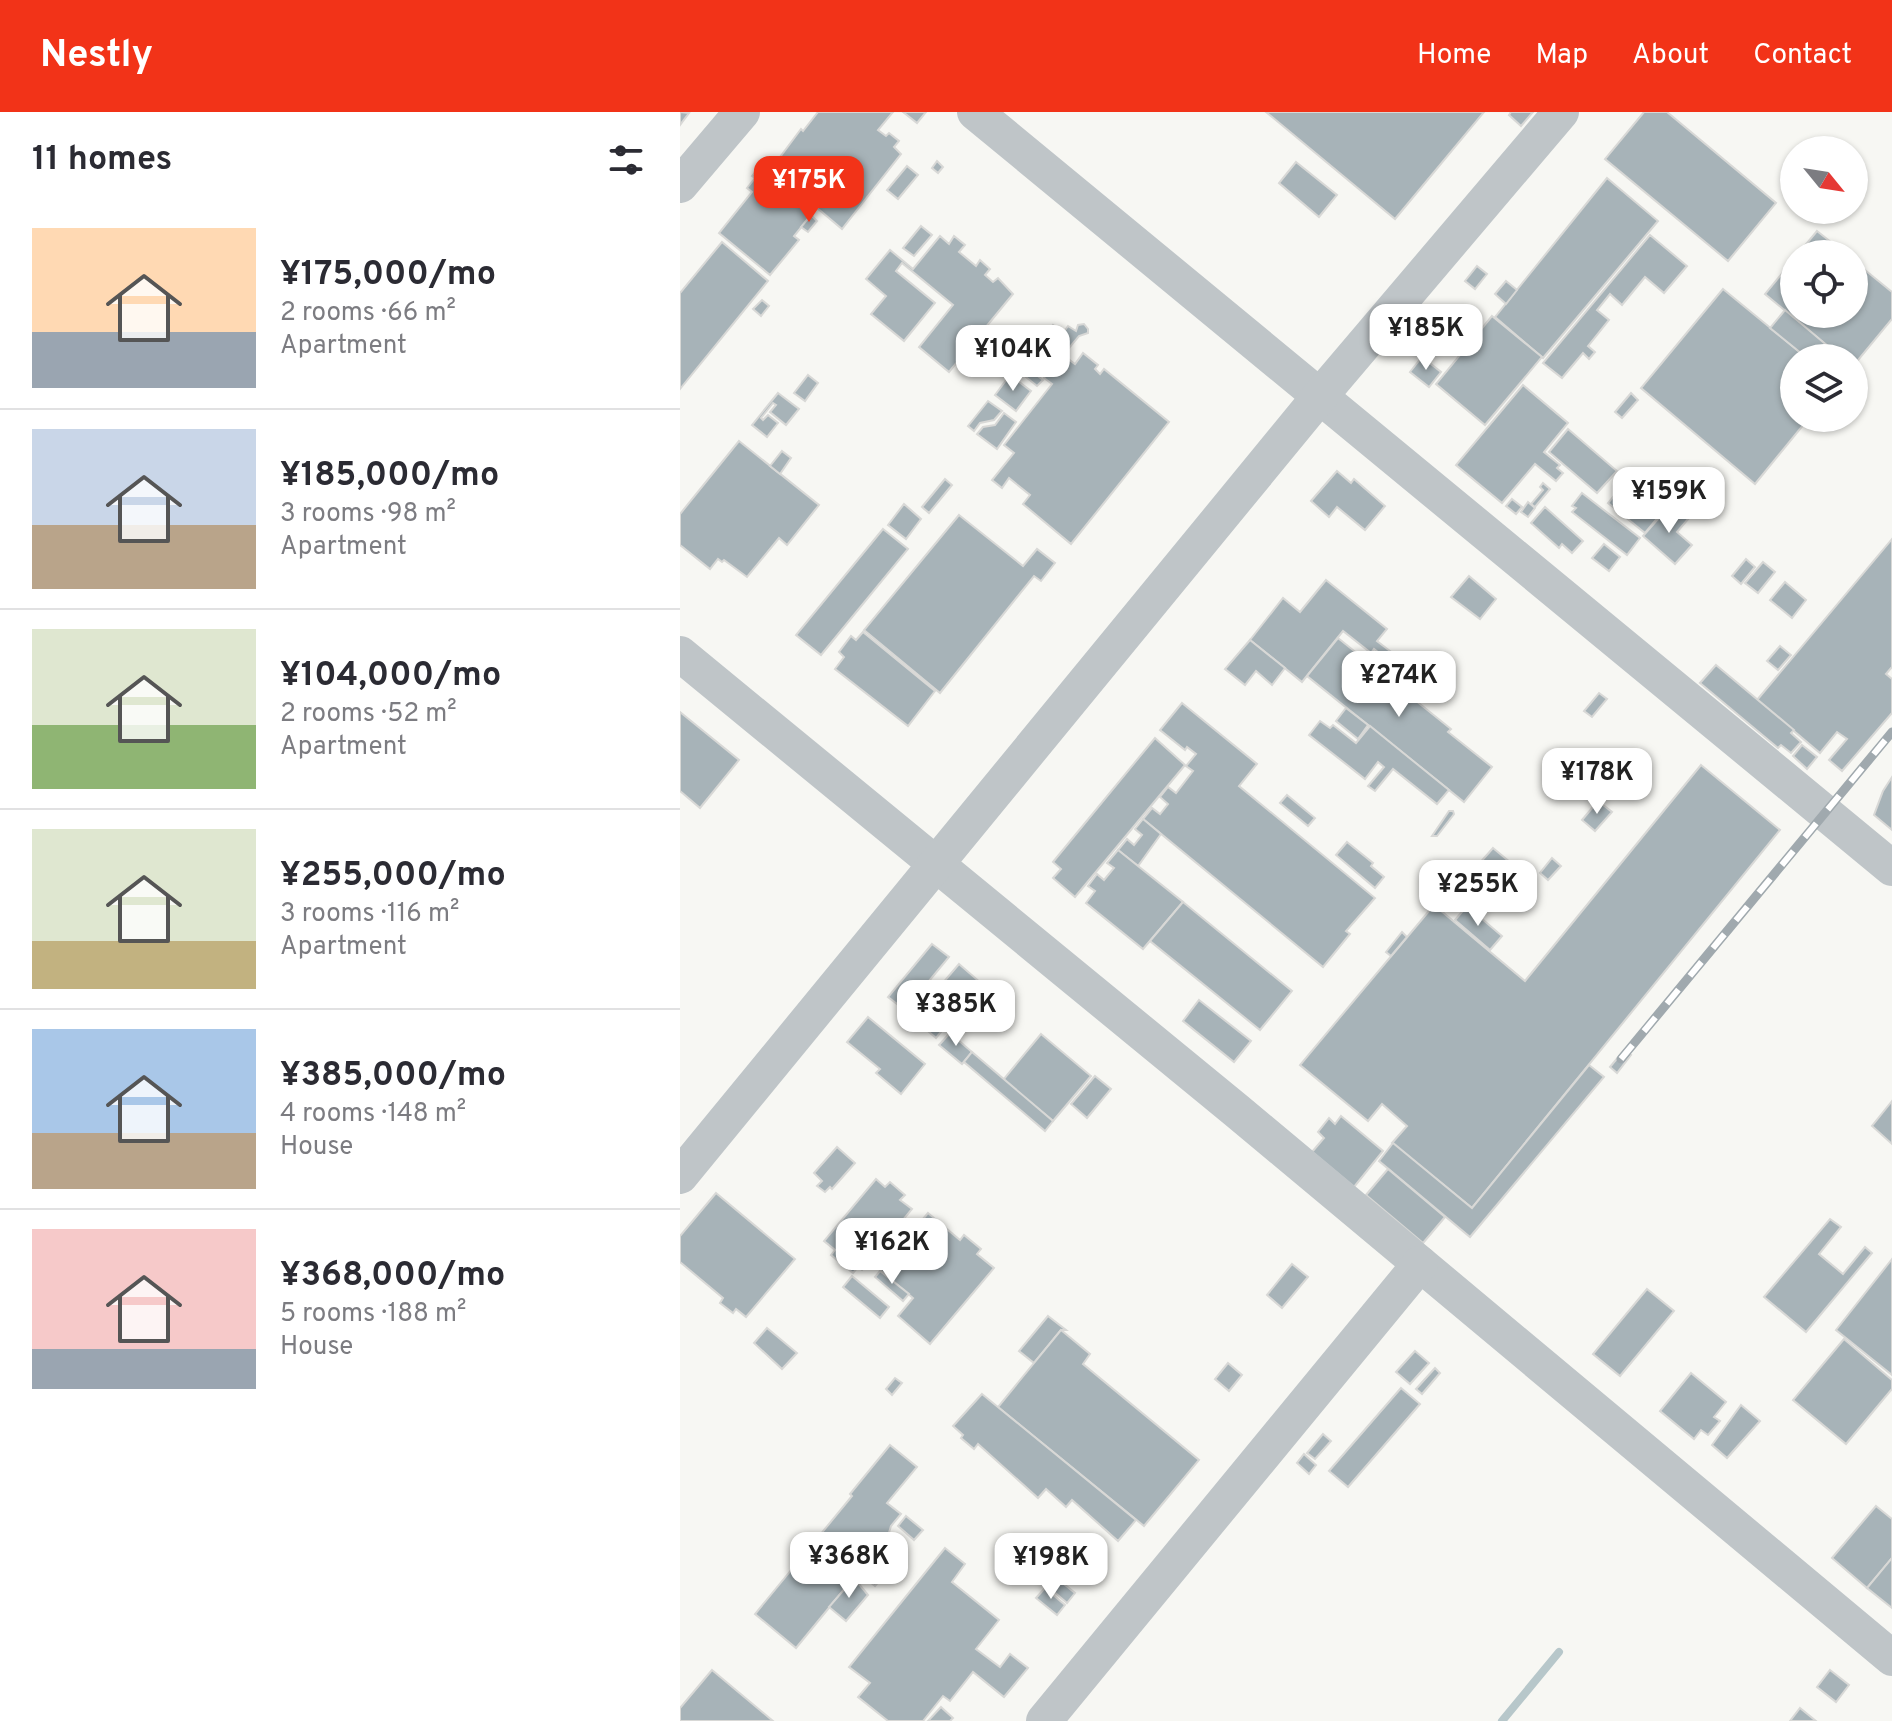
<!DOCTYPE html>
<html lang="en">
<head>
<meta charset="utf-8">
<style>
	body { margin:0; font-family:Overpass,sans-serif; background:#f2f2f3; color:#2b2b33; height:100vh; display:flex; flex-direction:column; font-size:30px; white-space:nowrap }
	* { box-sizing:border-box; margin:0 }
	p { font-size:26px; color:#7c7c81 }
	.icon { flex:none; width:44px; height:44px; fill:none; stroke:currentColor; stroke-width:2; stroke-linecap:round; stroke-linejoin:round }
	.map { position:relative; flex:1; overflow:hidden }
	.drawer { display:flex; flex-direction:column; background:#fff; width:680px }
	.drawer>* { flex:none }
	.needle { width:52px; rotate:120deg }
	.controls { position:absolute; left:1100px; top:24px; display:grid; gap:16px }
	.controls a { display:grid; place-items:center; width:88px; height:88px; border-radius:50%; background:#fff; box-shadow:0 2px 6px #0004; font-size:40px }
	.price { position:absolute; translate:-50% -68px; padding:0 18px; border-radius:16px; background:#fff; color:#222; font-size:26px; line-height:52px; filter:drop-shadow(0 2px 4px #0008) }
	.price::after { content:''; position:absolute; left:50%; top:48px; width:24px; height:18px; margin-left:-12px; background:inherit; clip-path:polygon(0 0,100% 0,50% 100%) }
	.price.on { background:#f23318; color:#fff }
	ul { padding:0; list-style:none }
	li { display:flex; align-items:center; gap:24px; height:200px; padding:0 32px }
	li+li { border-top:2px solid #e1e1e2 }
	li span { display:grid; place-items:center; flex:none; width:224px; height:160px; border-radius:0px; color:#555 }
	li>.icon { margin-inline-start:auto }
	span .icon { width:96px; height:96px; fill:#fffc; stroke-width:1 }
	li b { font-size:34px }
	h2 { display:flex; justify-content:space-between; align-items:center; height:96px; padding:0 32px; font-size:34px }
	header { display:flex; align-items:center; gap:48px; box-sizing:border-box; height:112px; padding:0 40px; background:#f23318; color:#fff }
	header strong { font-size:38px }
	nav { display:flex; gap:44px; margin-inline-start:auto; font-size:28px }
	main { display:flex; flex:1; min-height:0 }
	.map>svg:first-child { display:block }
</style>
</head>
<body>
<header>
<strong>Nestly</strong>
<nav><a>Home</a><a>Map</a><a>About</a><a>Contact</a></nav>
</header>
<main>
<section class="drawer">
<h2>11 homes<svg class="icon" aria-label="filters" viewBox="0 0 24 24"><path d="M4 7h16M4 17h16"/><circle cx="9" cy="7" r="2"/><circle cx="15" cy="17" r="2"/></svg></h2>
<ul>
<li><span style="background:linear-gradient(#ffd9b3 65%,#9aa5b1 0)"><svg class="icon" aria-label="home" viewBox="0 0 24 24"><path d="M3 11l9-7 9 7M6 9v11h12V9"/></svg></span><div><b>¥175,000/mo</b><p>2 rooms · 66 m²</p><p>Apartment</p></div></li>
<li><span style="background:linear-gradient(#c9d6e8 60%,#b9a48a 0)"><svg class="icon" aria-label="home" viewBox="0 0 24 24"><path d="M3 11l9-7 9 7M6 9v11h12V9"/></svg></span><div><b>¥185,000/mo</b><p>3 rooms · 98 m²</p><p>Apartment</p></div></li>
<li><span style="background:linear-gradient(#dfe7d0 60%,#8fb573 0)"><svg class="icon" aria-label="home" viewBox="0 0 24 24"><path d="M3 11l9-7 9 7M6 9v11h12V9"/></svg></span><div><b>¥104,000/mo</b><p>2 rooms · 52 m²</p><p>Apartment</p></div></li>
<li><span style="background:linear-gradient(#dfe7d0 70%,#c2b280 0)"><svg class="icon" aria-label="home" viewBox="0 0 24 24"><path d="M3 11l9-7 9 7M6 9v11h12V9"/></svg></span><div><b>¥255,000/mo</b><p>3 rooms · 116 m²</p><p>Apartment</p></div></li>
<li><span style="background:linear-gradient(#a9c7e8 65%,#b9a48a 0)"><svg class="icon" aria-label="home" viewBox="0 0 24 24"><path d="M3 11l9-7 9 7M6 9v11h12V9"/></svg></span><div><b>¥385,000/mo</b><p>4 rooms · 148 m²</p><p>House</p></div></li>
<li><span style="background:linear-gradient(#f6c9c9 75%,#9aa5b1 0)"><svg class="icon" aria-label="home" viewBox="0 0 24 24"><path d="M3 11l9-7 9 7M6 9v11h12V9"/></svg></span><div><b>¥368,000/mo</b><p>5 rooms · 188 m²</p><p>House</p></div></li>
</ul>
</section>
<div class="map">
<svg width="1212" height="1609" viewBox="0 0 1212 1609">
	<rect width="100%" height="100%" fill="#f7f7f3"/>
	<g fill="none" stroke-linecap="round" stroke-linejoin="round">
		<path stroke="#b7c7ca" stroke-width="8" d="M822,1609L879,1540"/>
	</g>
	<g fill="#a7b3b8" stroke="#d8d8d6" stroke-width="2">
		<path d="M0,0L9,1L0,13Z"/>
		<path d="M138,0H213L198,18L206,24L209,21L219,29L214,35L221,42L162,117L137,96L114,124L119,128L90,163L39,121L72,80L67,76L75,66L72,64L86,47L94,53L121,17L123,19Z"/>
		<path d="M223,0H246L237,11Z"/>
		<path d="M586,0H804L715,107Z"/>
		<path d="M831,0H853L841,14L829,3Z"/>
		<path d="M964,0H987L1096,91L1048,149L925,47Z"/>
		<path d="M257,49L263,55L258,61L252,56Z"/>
		<path d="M616,50L657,83L639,105L599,71Z"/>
		<path d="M227,54L238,63L218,87L207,78Z"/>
		<path d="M927,66L978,109L863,246L815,205Z"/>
		<path d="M131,103L137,109L128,120L121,115Z"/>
		<path d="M241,114L252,123L234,144L223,136Z"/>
		<path d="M1137,119L1166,142H1118Z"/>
		<path d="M970,123L1007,154L984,181L965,165L942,193L930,182L917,198L929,208L908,234L915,240L909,247L903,241L882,266L863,251Z"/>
		<path d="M260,124L269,132L274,124L285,133L279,140L296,154L300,148L310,157L305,163L313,170L318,166L333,182L269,260L239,235L273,193L222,151L216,159L255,191L224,229L191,202L206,184L186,167L210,138L233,157Z"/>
		<path d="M42,130L88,169L0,277V181Z"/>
		<path d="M1114,147V202H1174V149L1212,180V207L1174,253V246H1162L1085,182Z"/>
		<path d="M797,154L807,162L795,177L785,169Z"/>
		<path d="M826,169L837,178L826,192L815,182Z"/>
		<path d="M1043,177L1127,246H1114V306H1129L1075,372L961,276Z"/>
		<path d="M82,188L89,194L81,204L73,197Z"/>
		<path d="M773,197L782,205L766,225L756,216Z"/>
		<path d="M1105,198L1162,246H1127L1090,216Z"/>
		<path d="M812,204L862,245L805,313L756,272Z"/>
		<path d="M404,212L408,217V221L399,224L383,243L395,252L403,241L418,253L415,257L420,262L424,257L489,310L391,432L343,392L350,383L329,366L322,376L312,368L334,341L324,333L372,272L364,266L367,261L346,245L373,213L383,221L388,214L396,219L398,213Z"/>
		<path d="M742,245L761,260L749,275L730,260Z"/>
		<path d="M341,251L363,268L357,274L336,257Z"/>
		<path d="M128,263L138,271L125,289L114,281Z"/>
		<path d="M330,263L351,279L336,299L315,283Z"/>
		<path d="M843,273L888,311L864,340L880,353L877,356L883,361L876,369L855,352L822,391L776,353Z"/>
		<path d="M98,281L119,297L106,313L90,300L96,293L93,291L81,306L83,308L88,303L98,311L87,325L72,313Z"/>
		<path d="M951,281L958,288L942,306L935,300Z"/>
		<path d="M308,289L322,299L314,308L300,311L294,319L288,314Z"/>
		<path d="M324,301L336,310L317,337L297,322L303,315L315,313Z"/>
		<path d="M888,317L937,359L917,381L869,340Z"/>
		<path d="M59,329L139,393L107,433L99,426L67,465L44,448L42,450L38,447L30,457L0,433V402Z"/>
		<path d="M102,339L111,346L100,362L90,354Z"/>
		<path d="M657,359L671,371L674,367L705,394L685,418L657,395L649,405L631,389Z"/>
		<path d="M265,367L272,373L249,401L242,395Z"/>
		<path d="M948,367L962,378L968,370L981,381L974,389L985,397L965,421L928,391Z"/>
		<path d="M863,371L870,377L855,395L851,392L863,378L860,375Z"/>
		<path d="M902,381L960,426L947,443L892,400L896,396L892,394Z"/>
		<path d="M832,387L842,395L836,402L826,394Z"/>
		<path d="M848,390L855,396L848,405L841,400Z"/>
		<path d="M224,392L241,407L226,427L208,413Z"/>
		<path d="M995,394L1009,406L997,420L1012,433L995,452L963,424L986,398L989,401Z"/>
		<path d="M865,395L903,429L892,441L882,432L879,436L851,411Z"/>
		<path d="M279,403L343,454L357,437L375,451L361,469L354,464L260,581L184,518Z"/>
		<path d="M203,417L228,437L141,543L116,523Z"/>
		<path d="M1212,427V555L1206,562L1212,567V601L1162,659L1149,648L1167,627L1157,620L1140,641L1077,588Z"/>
		<path d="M924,432L940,445L929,459L912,446Z"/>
		<path d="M1066,447L1075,455L1061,472L1052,464Z"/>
		<path d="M1083,450L1095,460L1078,481L1065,471Z"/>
		<path d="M789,464L816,487L800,507L771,485Z"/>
		<path d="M646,468L707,517L697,529L710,539L704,545L694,537L691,541L663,519L622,570L570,528L603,486L620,500Z"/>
		<path d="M1105,470L1126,488L1112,506L1090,488Z"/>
		<path d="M183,520L255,579L228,614L155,557L164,545L159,540L171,524L176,528Z"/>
		<path d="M658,526L771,617L768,620L812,655L784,690L627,564Z"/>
		<path d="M570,528L605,556L592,573L576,559L565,573L545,557Z"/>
		<path d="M1100,534L1111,543L1098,558L1087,549Z"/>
		<path d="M1036,553L1114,618L1111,621L1121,630L1111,641L1101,633L1098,636L1020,571Z"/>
		<path d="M919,581L927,587L912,605L904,599Z"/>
		<path d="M502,591L577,652L559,674L695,786L666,819L670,822L643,855L463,707L472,696L480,702L488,692L480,685L488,675L496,681L513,659L506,654L516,642L507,635L505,638L480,618Z"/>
		<path d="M666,596L688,613L678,627L656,609Z"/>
		<path d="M0,600L59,648L20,696L0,679Z"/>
		<path d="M640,609L650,616L653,613L676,631L690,614L769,678L757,692L713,657L695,679L688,674L704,655L698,650L685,667L629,623Z"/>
		<path d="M475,626L505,653L395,785L373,766L381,757L373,750Z"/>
		<path d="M1122,633L1137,645L1127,657L1113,644Z"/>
		<path d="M1021,653L1100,718L792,1096L712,1031L727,1014L702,992L688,1009L620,953L754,793L845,869Z"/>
		<path d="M1212,665V718L1194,703L1203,679Z"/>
		<path d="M607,683L635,706L628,714L600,691Z"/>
		<path d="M918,689L932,700L915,719L902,708Z"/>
		<path d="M769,699H773L774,702L757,724H752Z"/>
		<path d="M463,707L481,722L458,754L438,738L447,727L454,733L462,723L455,717Z"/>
		<path d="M667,730L693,751L691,754L704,765L695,776L656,743Z"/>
		<path d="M813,736L843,761L834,772L816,756L803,771L791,761Z"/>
		<path d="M438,738L503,790L463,837L406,791L415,779L408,774L417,762L424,768L434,756L427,751Z"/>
		<path d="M872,746L881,754L868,768L860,761Z"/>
		<path d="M503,790L612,879L580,918L470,829Z"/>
		<path d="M787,794L822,824L810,838L775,808Z"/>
		<path d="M722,820L727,825L711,844L706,840Z"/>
		<path d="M252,832L269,845L225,898L208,885Z"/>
		<path d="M279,852L301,871L256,926L233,906Z"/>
		<path d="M519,888L571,929L554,950L503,909Z"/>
		<path d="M188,905L245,952L221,982L196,961L200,957L167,930Z"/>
		<path d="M270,921L292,940L282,952L259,933Z"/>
		<path d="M361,922L411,964L373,1009L323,968Z"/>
		<path d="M944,938L951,943L937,961L930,955Z"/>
		<path d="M292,940L373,1009L365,1019L284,950Z"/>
		<path d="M909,953L924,965L790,1125L699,1049L713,1031L792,1096Z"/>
		<path d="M415,964L431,977L407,1006L391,992Z"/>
		<path d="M1212,989V1032L1192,1014Z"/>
		<path d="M661,1004L703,1039L674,1075L632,1040L644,1026L638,1020L649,1006L655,1012Z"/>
		<path d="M157,1035L175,1051L152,1077L150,1075L145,1080L137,1074L142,1069L134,1061Z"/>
		<path d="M708,1057L765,1105L743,1131L686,1083Z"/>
		<path d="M196,1067L205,1075L210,1070L225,1083L220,1088L232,1097L182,1158L178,1155L173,1161L151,1143L155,1138L144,1129Z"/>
		<path d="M36,1081L115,1147L66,1205L56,1197L53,1201L40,1191L43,1186L0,1150V1124Z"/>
		<path d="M248,1101L280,1128L284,1123L301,1137L297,1142L314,1156L250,1232L218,1204L233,1186L200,1158Z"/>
		<path d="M1150,1107L1161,1115L1139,1142L1163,1162L1185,1135L1192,1141L1126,1220L1084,1185Z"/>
		<path d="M1212,1147V1263L1156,1218Z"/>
		<path d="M612,1152L628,1165L602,1196L587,1183Z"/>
		<path d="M200,1159L229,1182L223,1189L195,1165Z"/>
		<path d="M172,1164L209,1195L200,1206L163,1175Z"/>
		<path d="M967,1177L994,1199L940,1264L913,1242Z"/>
		<path d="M368,1204L386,1218H381L354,1251L339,1239Z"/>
		<path d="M87,1216L117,1241L102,1257L74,1231Z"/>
		<path d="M381,1218L410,1242L403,1252L519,1348L464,1414L318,1295Z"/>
		<path d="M1164,1227L1212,1268V1277L1166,1332L1113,1288Z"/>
		<path d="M735,1239L749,1251L730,1272L716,1260Z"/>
		<path d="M548,1251L562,1263L549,1279L535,1267Z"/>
		<path d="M755,1256L760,1261L742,1282L736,1277Z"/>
		<path d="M1011,1261L1046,1290L1034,1305L1040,1309L1028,1323L1021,1318L1014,1327L980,1299Z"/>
		<path d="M215,1266L222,1271L212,1283L206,1277Z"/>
		<path d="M721,1276L740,1292L668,1375L649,1359Z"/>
		<path d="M302,1282L456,1408L438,1429L392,1388L386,1395L366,1377L358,1386L298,1332L294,1337L281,1326L283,1323L273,1314Z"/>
		<path d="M1061,1293L1080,1309L1047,1346L1032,1333Z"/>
		<path d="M643,1322L651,1329L635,1347L627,1341Z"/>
		<path d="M210,1333L237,1355L207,1391L221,1402L211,1414L208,1424L116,1536L75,1502L172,1384L170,1382Z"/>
		<path d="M624,1342L636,1353L629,1362L617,1351Z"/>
		<path d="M1196,1394L1212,1407V1446L1187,1476L1152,1446Z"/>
		<path d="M226,1404L243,1418L234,1428L218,1414Z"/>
		<path d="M265,1436L285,1452L272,1470L319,1508L296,1537L320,1555L330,1542L348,1556L324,1585L293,1560L270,1589L263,1584L243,1609H208L178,1585L190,1571L169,1555Z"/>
		<path d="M198,1437L215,1450L195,1474L178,1460Z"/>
		<path d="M1212,1446V1496L1187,1476Z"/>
		<path d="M374,1464L395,1481L387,1491L366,1473Z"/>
		<path d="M174,1466L188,1483L166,1509L149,1495Z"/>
		<path d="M365,1476L385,1493L377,1503L356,1486Z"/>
		<path d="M32,1558L93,1609H0V1596Z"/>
		<path d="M1150,1558L1169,1573L1156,1590L1137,1575Z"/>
		<path d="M261,1595L273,1606L270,1609H248Z"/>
		<path d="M1120,1596L1136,1609H1110Z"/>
	</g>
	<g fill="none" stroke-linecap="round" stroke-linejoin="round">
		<g stroke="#bfc5c8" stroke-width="36">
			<path d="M295,0L1212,756"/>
			<path d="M0,73L62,0"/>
			<path d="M0,542L557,999L1212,1546"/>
			<path d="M0,1064L640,284L881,0"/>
			<path d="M364,1609L740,1152"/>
		</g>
		<defs>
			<path id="rail" d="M941,947L1212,620"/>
		</defs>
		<use href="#rail" stroke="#a0a9ae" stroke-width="9"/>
		<use href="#rail" stroke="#fff" stroke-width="6" stroke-dasharray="18" stroke-linecap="butt"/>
	</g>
</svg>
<div class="controls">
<a><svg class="needle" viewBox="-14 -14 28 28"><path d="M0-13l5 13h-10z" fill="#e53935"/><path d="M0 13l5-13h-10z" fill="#7c7c81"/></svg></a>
<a><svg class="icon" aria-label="locate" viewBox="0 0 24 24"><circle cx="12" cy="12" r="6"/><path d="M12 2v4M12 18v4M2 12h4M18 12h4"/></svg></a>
<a><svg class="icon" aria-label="layers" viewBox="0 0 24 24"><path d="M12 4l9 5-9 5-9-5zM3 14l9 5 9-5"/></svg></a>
</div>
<b class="price on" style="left:129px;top:112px">¥175K</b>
<b class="price" style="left:746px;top:260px">¥185K</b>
<b class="price" style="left:333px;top:281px">¥104K</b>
<b class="price" style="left:989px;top:423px">¥159K</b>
<b class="price" style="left:719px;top:607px">¥274K</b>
<b class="price" style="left:917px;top:704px">¥178K</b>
<b class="price" style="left:798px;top:816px">¥255K</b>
<b class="price" style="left:276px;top:936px">¥385K</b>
<b class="price" style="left:212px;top:1174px">¥162K</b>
<b class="price" style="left:169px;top:1488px">¥368K</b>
<b class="price" style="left:371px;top:1489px">¥198K</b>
</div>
</main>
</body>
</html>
